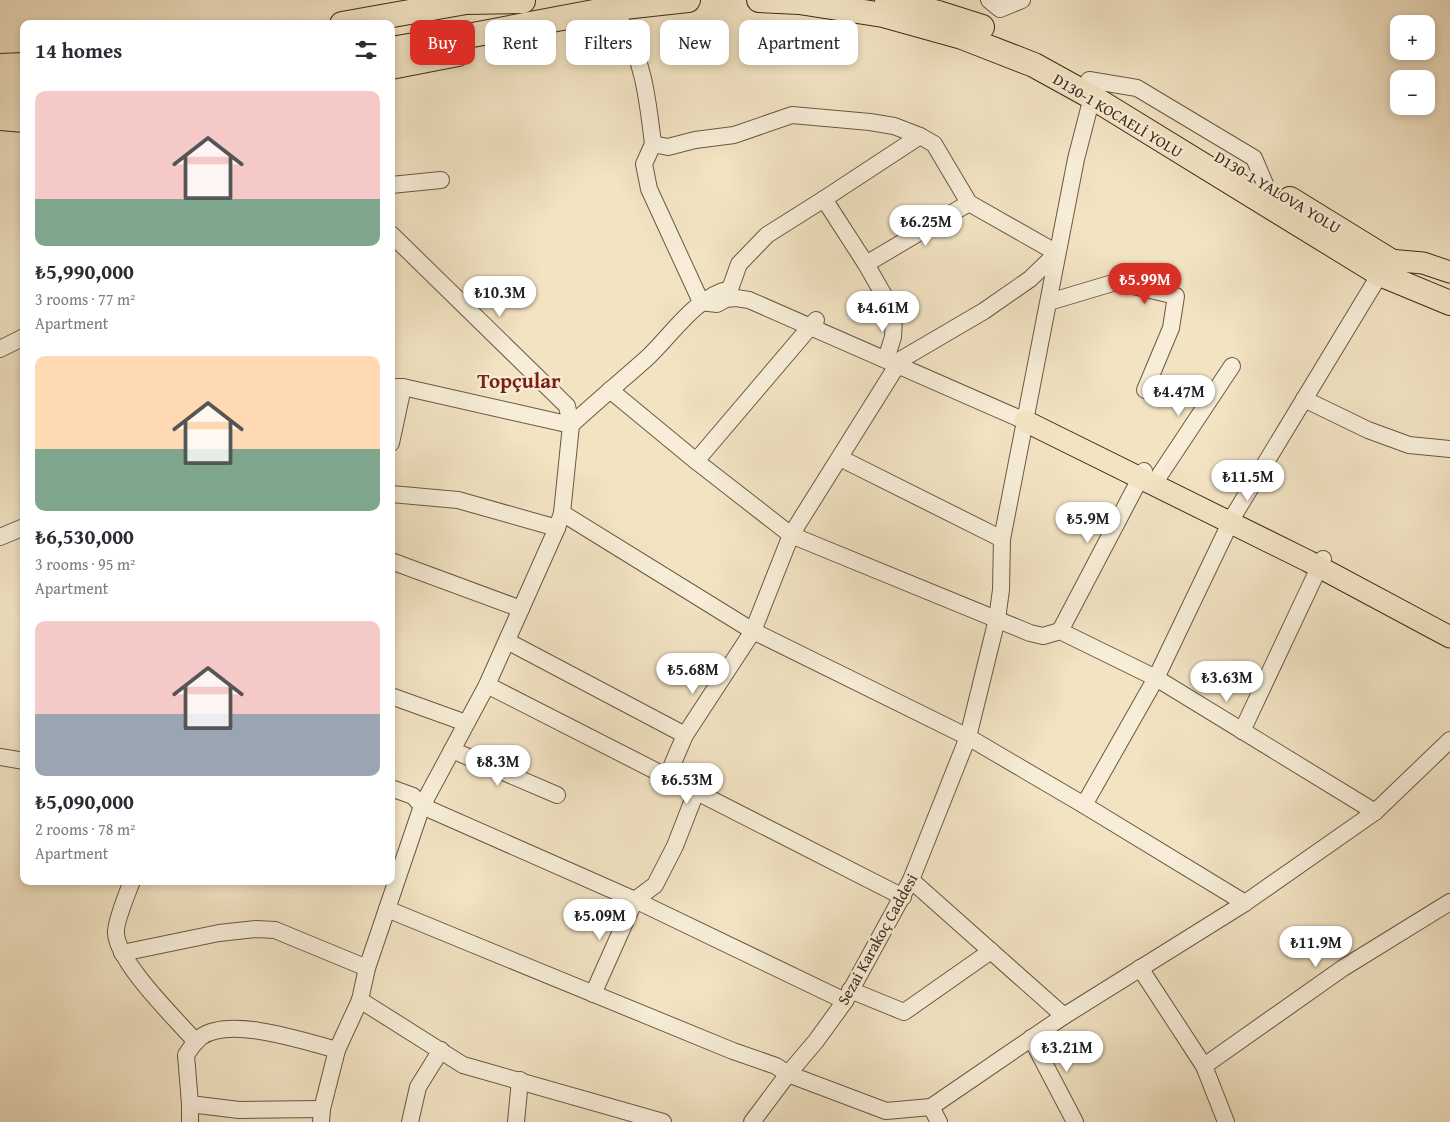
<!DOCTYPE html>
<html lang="en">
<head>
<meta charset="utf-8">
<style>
	body { margin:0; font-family:"Gentium Book Plus",serif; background:#f7f7f7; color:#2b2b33; height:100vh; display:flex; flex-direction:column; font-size:19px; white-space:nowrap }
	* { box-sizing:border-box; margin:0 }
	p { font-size:16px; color:#7c7c81 }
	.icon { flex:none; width:28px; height:28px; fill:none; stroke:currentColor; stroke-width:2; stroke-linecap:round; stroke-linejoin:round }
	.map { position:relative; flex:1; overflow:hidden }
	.details { position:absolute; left:20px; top:20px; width:375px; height:865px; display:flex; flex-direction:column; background:#fff; border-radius:10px; box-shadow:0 2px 8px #0003 }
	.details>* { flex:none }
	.banner { position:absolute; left:410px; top:20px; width:475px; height:45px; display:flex; gap:10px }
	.fabs { position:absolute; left:1390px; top:15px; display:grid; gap:10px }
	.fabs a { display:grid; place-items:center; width:45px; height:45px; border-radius:10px; background:#fff; box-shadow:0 2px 8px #0003; font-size:25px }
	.price { position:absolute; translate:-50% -42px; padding:0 11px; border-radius:18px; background:#fff; color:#222; font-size:16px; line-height:32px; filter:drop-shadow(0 1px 2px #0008) }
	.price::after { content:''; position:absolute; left:50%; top:30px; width:15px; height:11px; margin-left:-8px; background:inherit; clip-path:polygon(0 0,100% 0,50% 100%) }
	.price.selected { background:#d93025; color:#fff }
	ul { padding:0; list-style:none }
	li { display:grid; align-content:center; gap:10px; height:265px; padding:0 15px }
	li span { display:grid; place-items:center; height:155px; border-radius:10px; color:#555 }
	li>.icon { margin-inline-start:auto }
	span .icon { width:90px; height:90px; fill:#fffc; stroke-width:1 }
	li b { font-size:21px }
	h2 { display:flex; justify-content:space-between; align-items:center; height:60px; padding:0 15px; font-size:21px }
	.tag { padding:0 18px; border-radius:10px; background:#fff; box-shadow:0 2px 8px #0003; font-size:18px; line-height:45px }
	.tag.selected { background:#d93025; color:#fff }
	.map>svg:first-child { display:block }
</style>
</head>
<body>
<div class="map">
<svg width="1450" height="1122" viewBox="0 0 1450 1122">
	<rect width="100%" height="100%" fill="#f2e3c3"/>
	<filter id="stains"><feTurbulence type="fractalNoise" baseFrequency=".004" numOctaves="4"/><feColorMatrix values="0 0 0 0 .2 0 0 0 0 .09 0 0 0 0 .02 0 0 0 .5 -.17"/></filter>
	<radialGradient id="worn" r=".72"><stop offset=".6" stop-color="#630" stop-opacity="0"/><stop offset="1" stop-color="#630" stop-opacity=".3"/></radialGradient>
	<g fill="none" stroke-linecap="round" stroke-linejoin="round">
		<defs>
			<g id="minor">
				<path d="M989,0L1000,9L1022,0"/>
				<path d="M619,18C643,56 648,101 653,144"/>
				<path d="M1089,80L1137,88L1254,158L1265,184"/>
				<path d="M391,185L441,180"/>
				<path d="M824,199L866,264L890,306L894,318L893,337L888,353"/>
				<path d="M391,234L567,406L571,425L403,387H391"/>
				<path d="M866,264L969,203"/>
				<path d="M1049,302L1116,282L1176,296L1171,328L1145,390"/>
				<path d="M0,349L24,337"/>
				<path d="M610,390L696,461L791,535L1030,633L1043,636L1060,631L1156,678L1375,812"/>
				<path d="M1304,399L1368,430L1409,445L1450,449"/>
				<path d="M391,443L403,387"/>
				<path d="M840,458L1002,539"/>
				<path d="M696,461L816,320"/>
				<path d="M1153,485L1232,366"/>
				<path d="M391,494L458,500L557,528"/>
				<path d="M562,513L753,631L968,737L1084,805L1245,903"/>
				<path d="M0,537L24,527"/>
				<path d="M391,561L521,609"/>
				<path d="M1060,631L1144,471"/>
				<path d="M507,641L685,735"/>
				<path d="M487,685L903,897"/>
				<path d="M391,696L466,723"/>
				<path d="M1242,731L1323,559"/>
				<path d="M452,750L557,795"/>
				<path d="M0,757L24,761"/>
				<path d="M667,777L685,735L753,631L791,535L898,364L902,359L984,311L1030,279L1057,253L969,203L934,144L920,136L894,126L870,122L792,115L734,135L695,140L668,147L653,144L644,164L649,189L701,302L717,304L726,299L736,298L749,300L1025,421"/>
				<path d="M391,788L413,796L422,806L635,900L845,1001"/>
				<path d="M1084,805L1156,678L1234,515L1380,274"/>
				<path d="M911,880L1064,1016"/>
				<path d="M132,881C128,891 115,924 116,933C117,962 176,1019 196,1042"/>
				<path d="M387,909L733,1051L776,1066L788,1074L886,1111L931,1107L1064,1016L1245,903L1375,812L1450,740"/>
				<path d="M122,953L219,933L256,929L275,930L367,968"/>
				<path d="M1140,968L1204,1066L1226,1122"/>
				<path d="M850,990L904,1012L991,951"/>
				<path d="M593,994L635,900L655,885L675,846L696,792"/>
				<path d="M360,1000L463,1065L663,1122"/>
				<path d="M1031,1038L1075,1122"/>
				<path d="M1204,1066L1343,968L1450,902"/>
				<path d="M190,1104L186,1055C190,1049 195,1041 201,1037C230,1016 304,1041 337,1050"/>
				<path d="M931,1107L939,1122"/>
				<path d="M190,1122V1104L239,1110L322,1109"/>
				<path d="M321,1122L322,1109L337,1050L360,1000L367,968L422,806L487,685L557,528L562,513L571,425C596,402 621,381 646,359C671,336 696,296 730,289L739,264L767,235L824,199L920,136"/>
				<path d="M410,1122L418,1087L441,1050"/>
				<path d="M516,1122L520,1080"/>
				<path d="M752,1122L788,1074L816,1041L845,1001L911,880L968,737L997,619L1001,590L1002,539L1076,159L1092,97"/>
			</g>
			<g id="major">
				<path d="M1389,260L1423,263L1450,272"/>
				<path d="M1025,421L1308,561L1450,637"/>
			</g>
			<g id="highway">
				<path d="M759,0L799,2L883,15L962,37L1034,65L1092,97L1380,274L1450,303"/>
				<path d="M887,0L938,13L982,27"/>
				<path d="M342,24L466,2L523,1"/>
				<path d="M391,49L462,37L615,8L688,0"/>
				<path d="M0,66L24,65"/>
				<path d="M391,67L458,54"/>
				<path d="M0,83H24"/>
				<path d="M0,100H24"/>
				<path d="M0,118L24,120"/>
				<path d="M1290,199L1394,263"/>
			</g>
		</defs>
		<use href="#minor" stroke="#6b5940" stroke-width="18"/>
		<use href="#major" stroke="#3e2b15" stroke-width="23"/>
		<use href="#highway" stroke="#3e2b15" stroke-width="26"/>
		<use href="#minor" stroke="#f7edd8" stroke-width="16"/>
		<use href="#major" stroke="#f2e3c3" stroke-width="21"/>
		<use href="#highway" stroke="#f2e3c3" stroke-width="24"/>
	</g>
	<g text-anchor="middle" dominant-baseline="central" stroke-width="4.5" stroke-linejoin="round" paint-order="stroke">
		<g font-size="16" fill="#3e2b15" stroke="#f7edd8">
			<text transform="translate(1118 115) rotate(31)">D130-1 KOCAELİ YOLU</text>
			<text transform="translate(1278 192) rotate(31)">D130-1 YALOVA YOLU</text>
			<text transform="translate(877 939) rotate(-61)">Sezai Karakoç Caddesi</text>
		</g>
		<g font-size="21" font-weight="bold" fill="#7a1f14" stroke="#f7edd8">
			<text x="519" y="380">Topçular</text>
		</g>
	</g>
	<rect width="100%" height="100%" filter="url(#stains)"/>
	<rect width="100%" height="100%" fill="url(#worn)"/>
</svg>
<div class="fabs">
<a>+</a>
<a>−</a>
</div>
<b class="price" style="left:926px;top:247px">₺6.25M</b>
<b class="price selected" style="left:1145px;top:305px">₺5.99M</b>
<b class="price" style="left:500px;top:318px">₺10.3M</b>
<b class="price" style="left:883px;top:333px">₺4.61M</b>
<b class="price" style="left:1179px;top:417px">₺4.47M</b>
<b class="price" style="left:1248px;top:502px">₺11.5M</b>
<b class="price" style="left:1088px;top:544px">₺5.9M</b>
<b class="price" style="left:693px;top:695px">₺5.68M</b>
<b class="price" style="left:1227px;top:703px">₺3.63M</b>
<b class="price" style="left:498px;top:787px">₺8.3M</b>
<b class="price" style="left:687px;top:805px">₺6.53M</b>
<b class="price" style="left:600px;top:941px">₺5.09M</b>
<b class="price" style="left:1316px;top:968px">₺11.9M</b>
<b class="price" style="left:1067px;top:1073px">₺3.21M</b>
<div class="banner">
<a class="tag selected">Buy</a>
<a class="tag">Rent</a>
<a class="tag">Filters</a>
<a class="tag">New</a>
<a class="tag">Apartment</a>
</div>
<section class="details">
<h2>14 homes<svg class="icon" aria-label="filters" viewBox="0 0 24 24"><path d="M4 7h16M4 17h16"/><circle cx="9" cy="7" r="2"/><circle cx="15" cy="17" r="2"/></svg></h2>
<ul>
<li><span style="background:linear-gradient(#f6c9c9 70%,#7fa58c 0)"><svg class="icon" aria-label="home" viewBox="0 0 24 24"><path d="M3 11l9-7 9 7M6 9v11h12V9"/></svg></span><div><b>₺5,990,000</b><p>3 rooms · 77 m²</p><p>Apartment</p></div></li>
<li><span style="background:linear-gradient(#ffd9b3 60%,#7fa58c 0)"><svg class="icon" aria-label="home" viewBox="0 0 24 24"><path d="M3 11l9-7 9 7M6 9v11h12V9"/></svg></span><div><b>₺6,530,000</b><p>3 rooms · 95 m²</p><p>Apartment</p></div></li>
<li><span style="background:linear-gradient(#f6c9c9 60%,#9aa5b1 0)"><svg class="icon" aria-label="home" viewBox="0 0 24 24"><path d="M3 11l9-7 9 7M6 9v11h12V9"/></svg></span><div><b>₺5,090,000</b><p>2 rooms · 78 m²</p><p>Apartment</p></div></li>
</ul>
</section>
</div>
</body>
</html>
